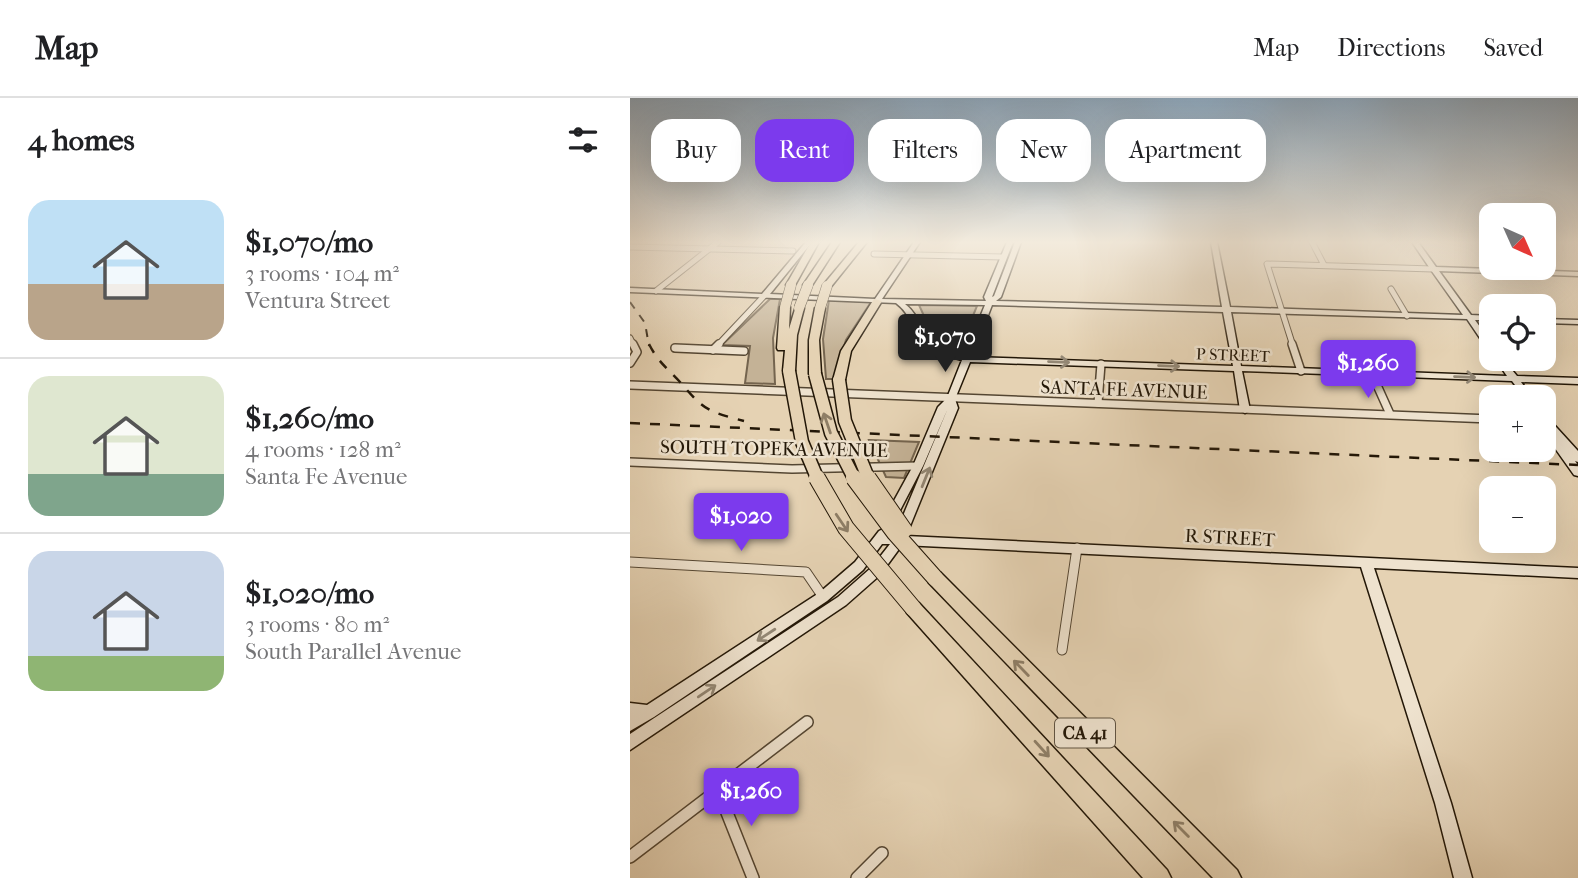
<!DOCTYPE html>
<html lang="en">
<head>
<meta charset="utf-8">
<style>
	body { margin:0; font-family:"IM FELL French Canon",serif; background:#f2f2f2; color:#202124; height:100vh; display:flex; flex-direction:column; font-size:26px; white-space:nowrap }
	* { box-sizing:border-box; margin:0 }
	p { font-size:23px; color:#757577 }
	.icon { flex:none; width:38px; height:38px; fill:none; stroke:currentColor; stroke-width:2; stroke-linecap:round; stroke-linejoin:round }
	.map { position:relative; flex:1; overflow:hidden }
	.drawer { display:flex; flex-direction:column; background:#fff; width:630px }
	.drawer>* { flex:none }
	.top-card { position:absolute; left:21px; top:21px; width:665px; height:63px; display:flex; gap:14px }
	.needle { width:46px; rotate:135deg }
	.tools { position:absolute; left:849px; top:105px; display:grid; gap:14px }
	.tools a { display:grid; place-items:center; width:77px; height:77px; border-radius:14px; background:#fff; box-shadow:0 7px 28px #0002; font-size:35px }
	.price { position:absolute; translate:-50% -60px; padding:0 16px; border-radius:7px; background:#7c3aed; color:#fff; font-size:23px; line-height:46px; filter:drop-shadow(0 2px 4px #0008) }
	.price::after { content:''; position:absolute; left:50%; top:42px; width:21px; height:16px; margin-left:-10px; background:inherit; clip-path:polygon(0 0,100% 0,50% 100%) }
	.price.current { background:#222; color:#fff }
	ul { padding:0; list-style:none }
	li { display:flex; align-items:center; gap:21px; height:175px; padding:0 28px }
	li+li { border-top:2px solid #e0e0e0 }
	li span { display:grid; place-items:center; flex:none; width:196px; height:140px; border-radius:21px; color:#555 }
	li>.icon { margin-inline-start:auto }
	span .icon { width:84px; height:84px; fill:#fffc; stroke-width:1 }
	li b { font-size:30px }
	h2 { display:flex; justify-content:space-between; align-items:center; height:84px; padding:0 28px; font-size:30px }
	.pill { padding:0 24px; border-radius:21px; background:#fff; box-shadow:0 7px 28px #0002; font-size:24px; line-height:63px }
	.pill.current { background:#7c3aed; color:#fff }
	header { display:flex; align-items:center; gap:42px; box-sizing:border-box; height:98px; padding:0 35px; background:#fff; border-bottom:2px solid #e0e0e0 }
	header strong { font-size:33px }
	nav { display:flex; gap:38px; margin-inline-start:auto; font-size:24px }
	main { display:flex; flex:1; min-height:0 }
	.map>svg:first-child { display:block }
</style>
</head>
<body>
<header>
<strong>Map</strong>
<nav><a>Map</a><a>Directions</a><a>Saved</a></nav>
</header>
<main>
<section class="drawer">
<h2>4 homes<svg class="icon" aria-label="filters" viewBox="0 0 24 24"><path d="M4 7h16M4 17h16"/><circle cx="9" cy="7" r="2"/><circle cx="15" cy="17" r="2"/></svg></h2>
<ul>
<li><span style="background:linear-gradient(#bfe0f5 60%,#b9a48a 0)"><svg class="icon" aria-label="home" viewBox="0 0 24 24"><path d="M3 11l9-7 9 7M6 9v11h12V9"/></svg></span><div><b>$1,070/mo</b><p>3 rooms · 104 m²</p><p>Ventura Street</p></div></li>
<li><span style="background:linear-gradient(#dfe7d0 70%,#7fa58c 0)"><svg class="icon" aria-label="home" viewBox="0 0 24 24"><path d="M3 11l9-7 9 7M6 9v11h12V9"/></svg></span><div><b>$1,260/mo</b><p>4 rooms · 128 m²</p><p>Santa Fe Avenue</p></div></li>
<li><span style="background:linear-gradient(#c9d6e8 75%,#8fb573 0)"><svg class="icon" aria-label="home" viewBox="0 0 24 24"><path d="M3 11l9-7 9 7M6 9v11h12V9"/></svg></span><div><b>$1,020/mo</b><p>3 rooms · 80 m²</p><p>South Parallel Avenue</p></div></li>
</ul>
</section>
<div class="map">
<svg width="948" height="780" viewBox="0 0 948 780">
	<rect width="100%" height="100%" fill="#e5d2b3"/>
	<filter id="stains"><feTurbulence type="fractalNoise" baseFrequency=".00286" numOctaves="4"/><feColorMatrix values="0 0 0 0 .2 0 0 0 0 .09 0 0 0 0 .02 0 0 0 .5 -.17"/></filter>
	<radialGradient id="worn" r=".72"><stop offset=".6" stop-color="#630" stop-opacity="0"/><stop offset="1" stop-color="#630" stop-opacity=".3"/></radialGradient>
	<g fill="#c4b296" stroke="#74644e" stroke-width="2">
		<path d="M140,201H150L143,240L145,286L115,285L120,248L92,247Z"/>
		<path d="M199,202L241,204L216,242L204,281H196L193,241Z"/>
		<path d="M289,207L347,208L328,254L304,240Z"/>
		<path d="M239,342L289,344L274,380L256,379Z"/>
	</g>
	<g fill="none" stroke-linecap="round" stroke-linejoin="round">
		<defs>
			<g id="street-far3">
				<path d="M682,144L694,167"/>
				<path d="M0,149L163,153"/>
				<path d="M244,156L373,159"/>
				<path d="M761,191L777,218"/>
				<path d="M26,193L88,144"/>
				<path d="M0,240L4,248"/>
				<path d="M87,248L135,197"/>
				<path d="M663,248L637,166L803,171"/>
			</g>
			<g id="street-far2">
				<path d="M662,246L671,273"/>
				<path d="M45,250L114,253"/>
				<path d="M83,252L89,246"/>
				<path d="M0,265L7,254L3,246"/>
				<path d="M742,276L760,316"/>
				<path d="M0,287L861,321"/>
				<path d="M468,305L471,266"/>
				<path d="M0,364L162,371L288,368"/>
			</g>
			<g id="street-far1">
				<path d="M0,464L176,474L193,499"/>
				<path d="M432,552L447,450"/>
			</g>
			<g id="street">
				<path d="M88,692L123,780"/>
				<path d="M0,759L177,624"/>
				<path d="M227,780L252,755"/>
			</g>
			<g id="secondary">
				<path d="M176,144H182L140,196L245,201L284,144H290L252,201L356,203L354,199L377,144H383L362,199L364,198L385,144H391L371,199L366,203L592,209L581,144H587L600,209L833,217L801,172L782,144H788L806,169L948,174V178L809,173L841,217L861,218V222H845L861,244V252H858L837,221L601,214L611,268L877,278L865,261H873L887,278L948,280V286L891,284L902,299H894L882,283L612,273L620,312L615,315L610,312L604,273L340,264L325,301L328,310L276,438L948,470V480L744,470L821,705L842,780H824L805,705L731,469L272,447L250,477L216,507L0,652V636L208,499L242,469L260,446H252L233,472L197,503L24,619L0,633V605L17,607L189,495L225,464L249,433L253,431L257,433L258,437H265L318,310L293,368L264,424H256L254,421L283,368L308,309L317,300L332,262C315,258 299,253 289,237C281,225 278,214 266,205L0,194V190L132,196ZM275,206L355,207L334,258C319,254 303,249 295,235C289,224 285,214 275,206ZM362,207L593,214L603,268L342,259Z"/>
				<path d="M914,221L948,222V226L914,225Z"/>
				<path d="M914,318L917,319L948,353V364L945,363L948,367V378L944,377L922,346L924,339L914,326Z"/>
			</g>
			<g id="highway">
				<path d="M181,144H189L164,189H158L156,187Z"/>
				<path d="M202,144H210L181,189H175L173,187Z"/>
				<path d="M229,144H237L200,190H194V186Z"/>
				<path d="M244,201L252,203L221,253L215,282L213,285H205L203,282L211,253Z"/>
				<path d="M155,206L160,209L159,231L166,208L174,210L167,237L165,273L159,276L153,273L155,252H148L147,250L150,209Z"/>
				<path d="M190,207L195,210L189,242L191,276L185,279L179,276V242L185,210Z"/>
				<path d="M305,473L311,475L607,772L611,780H583L299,485L297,480L299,475Z"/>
				<path d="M283,502L289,505L537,772L541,780H513L277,515L275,510L277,505Z"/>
			</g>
		</defs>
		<use href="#street-far3" stroke="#544632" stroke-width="7"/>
		<use href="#street-far2" stroke="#544632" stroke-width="10"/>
		<use href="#street-far1" stroke="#544632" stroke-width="11"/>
		<use href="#street" stroke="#544632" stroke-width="14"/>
		<use href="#secondary" stroke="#231707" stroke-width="3"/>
		<use href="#highway" stroke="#231707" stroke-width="3"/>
		<use href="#street-far3" stroke="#eee2ce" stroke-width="5"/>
		<use href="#street-far2" stroke="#eee2ce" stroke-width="7"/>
		<use href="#street-far1" stroke="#eee2ce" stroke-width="9"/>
		<use href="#street" stroke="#eee2ce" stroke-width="11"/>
		<use href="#secondary" fill="#eee2ce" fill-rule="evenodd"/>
		<use href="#highway" fill="#e5d2b3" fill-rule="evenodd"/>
		<path stroke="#231707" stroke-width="2" stroke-dasharray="8 8" stroke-linecap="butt" d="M0,204L15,225L19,248"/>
		<g stroke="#231707" stroke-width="2.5" stroke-dasharray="10 10" stroke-linecap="butt">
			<path d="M19,246C28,264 37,270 50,284C75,313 77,313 114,323"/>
			<path d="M0,325L948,367"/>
		</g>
		<defs>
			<g id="highway-bridge-far2">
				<path d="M155,209L161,187"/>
				<path d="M169,210L178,187"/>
				<path d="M190,210L197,188"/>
			</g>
			<g id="highway-bridge-far1">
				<path d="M159,273L172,344L188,382"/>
				<path d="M185,276L201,335L225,382"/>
				<path d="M209,282L215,323L239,382"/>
			</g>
			<g id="highway-bridge">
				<path d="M187,380L216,430L283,510"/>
				<path d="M224,380L265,435L305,480"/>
				<path d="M238,380L274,432"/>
			</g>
		</defs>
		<use href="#highway-bridge-far2" stroke="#231707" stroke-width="11" stroke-linecap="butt"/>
		<use href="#highway-bridge-far1" stroke="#231707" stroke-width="15" stroke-linecap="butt"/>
		<use href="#highway-bridge" stroke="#231707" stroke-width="18" stroke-linecap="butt"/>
		<use href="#highway-bridge-far2" stroke="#e5d2b3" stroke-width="10"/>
		<use href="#highway-bridge-far1" stroke="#e5d2b3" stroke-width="12"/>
		<use href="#highway-bridge" stroke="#e5d2b3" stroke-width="16"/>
	</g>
	<defs><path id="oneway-shaft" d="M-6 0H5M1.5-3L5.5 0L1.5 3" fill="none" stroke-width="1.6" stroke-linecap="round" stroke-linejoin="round" transform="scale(1.75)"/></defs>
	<g stroke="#938774">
		<use href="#oneway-shaft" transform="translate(429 264) rotate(2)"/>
		<use href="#oneway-shaft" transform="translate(539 268) rotate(2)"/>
		<use href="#oneway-shaft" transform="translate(835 279) rotate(2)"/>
		<use href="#oneway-shaft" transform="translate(296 379) rotate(-68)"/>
		<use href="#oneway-shaft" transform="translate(136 537) rotate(147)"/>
		<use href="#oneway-shaft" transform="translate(77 593) rotate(-34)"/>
	</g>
	<g stroke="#8e7e66">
		<use href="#oneway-shaft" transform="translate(197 325) rotate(-109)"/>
		<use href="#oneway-shaft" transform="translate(212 425) rotate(56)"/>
		<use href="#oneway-shaft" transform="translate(391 570) rotate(-134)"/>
		<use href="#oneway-shaft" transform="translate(412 651) rotate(48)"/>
		<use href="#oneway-shaft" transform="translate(551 731) rotate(-135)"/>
	</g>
	<linearGradient id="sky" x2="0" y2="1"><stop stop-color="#8ca6bc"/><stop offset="0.57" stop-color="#f3ebdd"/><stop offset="1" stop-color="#f3ebdd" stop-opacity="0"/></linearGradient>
	<rect width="948" height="253" fill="url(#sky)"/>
	<g text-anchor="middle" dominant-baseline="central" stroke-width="5" stroke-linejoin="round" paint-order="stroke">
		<g font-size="16" fill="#231707" stroke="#eee2ce">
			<text transform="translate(603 257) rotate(2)">P STREET</text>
		</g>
		<rect fill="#eee2ce" stroke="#605443" stroke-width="2" x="425" y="620.5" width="60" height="29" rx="5"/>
		<g font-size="18" font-weight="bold" fill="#231707">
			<text x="455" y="635">CA 41</text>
		</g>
		<g font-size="19" fill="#231707" stroke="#eee2ce">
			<text transform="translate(494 292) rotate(2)">SANTA FE AVENUE</text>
			<text transform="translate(144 351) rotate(1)">SOUTH TOPEKA AVENUE</text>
			<text transform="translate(600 440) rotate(3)">R STREET</text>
		</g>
	</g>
	<rect width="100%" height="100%" filter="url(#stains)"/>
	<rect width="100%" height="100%" fill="url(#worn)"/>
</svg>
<div class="tools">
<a><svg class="needle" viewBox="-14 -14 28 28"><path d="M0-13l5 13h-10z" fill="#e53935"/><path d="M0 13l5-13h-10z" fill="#757577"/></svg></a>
<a><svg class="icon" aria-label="locate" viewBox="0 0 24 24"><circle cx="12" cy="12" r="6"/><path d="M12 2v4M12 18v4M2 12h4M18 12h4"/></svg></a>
<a>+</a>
<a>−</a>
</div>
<b class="price current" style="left:315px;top:276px">$1,070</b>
<b class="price" style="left:738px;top:302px">$1,260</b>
<b class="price" style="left:111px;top:455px">$1,020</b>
<b class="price" style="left:121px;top:730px">$1,260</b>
<div class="top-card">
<a class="pill">Buy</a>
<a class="pill current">Rent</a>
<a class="pill">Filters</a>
<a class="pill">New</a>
<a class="pill">Apartment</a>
</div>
</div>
</main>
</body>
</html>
